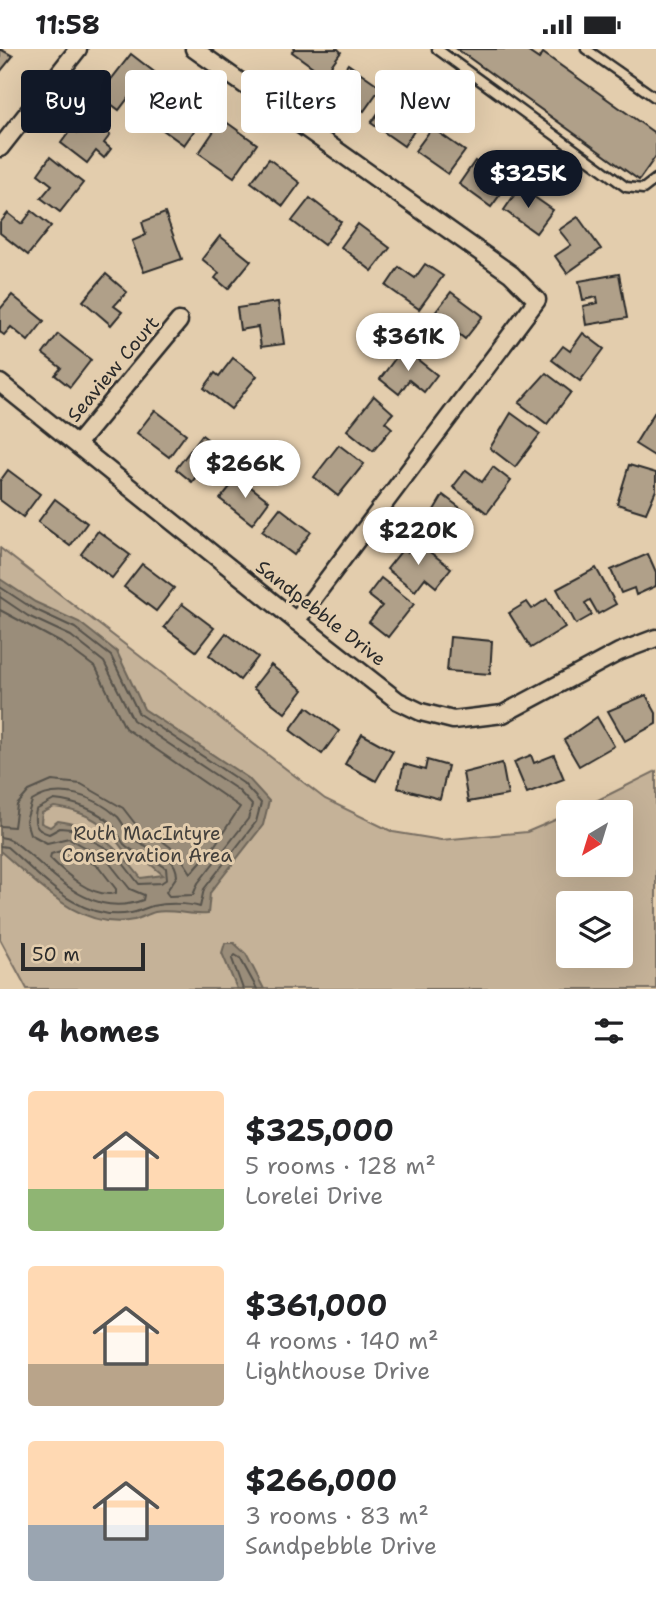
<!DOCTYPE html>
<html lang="en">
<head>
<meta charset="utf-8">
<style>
	body { margin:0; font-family:"Shantell Sans",sans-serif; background:#f2f2f2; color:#202124; height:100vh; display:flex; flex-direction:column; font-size:26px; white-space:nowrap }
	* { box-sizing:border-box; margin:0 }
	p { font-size:23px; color:#757577 }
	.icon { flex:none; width:38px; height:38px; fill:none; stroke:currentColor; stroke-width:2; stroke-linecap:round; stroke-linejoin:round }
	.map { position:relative; height:940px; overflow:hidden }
	.side { display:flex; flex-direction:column; background:#fff; flex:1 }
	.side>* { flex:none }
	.guide { position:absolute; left:21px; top:21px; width:614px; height:63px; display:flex; gap:14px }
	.needle { width:46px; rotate:218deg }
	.controls { position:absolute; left:556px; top:751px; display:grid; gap:14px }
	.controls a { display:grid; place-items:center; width:77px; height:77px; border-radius:7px; background:#fff; box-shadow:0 7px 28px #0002; font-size:35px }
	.scale { position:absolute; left:21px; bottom:18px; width:124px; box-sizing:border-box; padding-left:7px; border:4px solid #2b2b2b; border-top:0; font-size:19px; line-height:24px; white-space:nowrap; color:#2b2b2b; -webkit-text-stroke:5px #e3cdad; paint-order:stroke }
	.price { position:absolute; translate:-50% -60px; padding:0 16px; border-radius:24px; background:#fff; color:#222; font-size:23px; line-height:46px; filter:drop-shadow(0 2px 4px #0008) }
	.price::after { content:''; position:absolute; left:50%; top:42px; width:21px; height:16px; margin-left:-10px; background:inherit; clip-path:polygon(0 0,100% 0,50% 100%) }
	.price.selected { background:#111827; color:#fff }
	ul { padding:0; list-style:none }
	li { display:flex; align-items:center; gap:21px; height:175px; padding:0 28px }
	li span { display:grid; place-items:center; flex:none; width:196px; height:140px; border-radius:7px; color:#555 }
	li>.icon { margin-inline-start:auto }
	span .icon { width:84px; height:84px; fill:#fffc; stroke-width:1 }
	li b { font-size:30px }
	h2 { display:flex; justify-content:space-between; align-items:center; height:84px; padding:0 28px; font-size:30px }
	.pill { padding:0 24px; border-radius:7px; background:#fff; box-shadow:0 7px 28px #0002; font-size:24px; line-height:63px }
	.pill.selected { background:#111827; color:#fff }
	.status { display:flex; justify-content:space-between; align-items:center; height:49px; padding:0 35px; background:#fff; direction:ltr }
	.status svg { height:19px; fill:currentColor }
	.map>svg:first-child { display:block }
</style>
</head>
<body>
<div class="status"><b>11:58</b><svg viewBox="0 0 49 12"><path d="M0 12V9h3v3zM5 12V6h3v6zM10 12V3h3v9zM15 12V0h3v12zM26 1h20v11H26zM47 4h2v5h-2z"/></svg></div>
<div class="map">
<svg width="656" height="940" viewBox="0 0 656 940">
	<rect width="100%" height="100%" fill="#e3cdad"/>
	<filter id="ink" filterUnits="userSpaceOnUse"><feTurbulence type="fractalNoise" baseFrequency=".0143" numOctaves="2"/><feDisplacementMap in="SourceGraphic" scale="14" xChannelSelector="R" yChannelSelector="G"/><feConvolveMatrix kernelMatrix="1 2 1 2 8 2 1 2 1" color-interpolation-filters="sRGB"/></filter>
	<g filter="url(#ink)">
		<path fill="#c5b298" stroke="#786e62" stroke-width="2" fill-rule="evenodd" d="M0,499L325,750L393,783L441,791L527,783L569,765V816H621V763H574L656,722V940H27L0,890ZM569,854H621V906H569Z"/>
		<g fill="#9a8d7a" stroke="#6e665a" stroke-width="2" fill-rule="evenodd">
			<path d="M0,530L35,553L79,573L117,603L144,660L248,729L269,752L263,776L210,844L208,865C191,867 173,860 155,863C148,865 141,869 134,871C80,883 37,833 0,802ZM54,758C72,760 92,767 106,779C121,793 125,814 148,813L163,826L141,829C119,801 95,776 58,772L50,778L41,774L42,764Z"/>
			<path d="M225,894H234L246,905L264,940H237L222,904Z"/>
		</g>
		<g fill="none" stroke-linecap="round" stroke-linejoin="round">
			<g stroke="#57524b" stroke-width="2">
				<path d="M0,538L32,559L75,579L111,607L139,665L243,734L261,754L256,773L204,840L200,858C187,854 166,854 152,857C145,859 138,863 131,864C80,874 42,828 7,798L0,797"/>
				<path d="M0,548L28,567L71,587L104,613L133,671L238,741L252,756L248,770L198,834L193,846L169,847L166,843L177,827C176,803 149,802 134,790C127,785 124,775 118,768C95,747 58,734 32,752L26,772L30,785L47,794L69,789L107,811L130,840L144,846L143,851C95,869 61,833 28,804C19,797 12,789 0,788"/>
				<path d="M0,561L65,596L96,619L125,679L240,758L213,799L191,824L178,804L161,791L140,781L123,759L81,735L52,732L29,742L17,756L14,778L0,777"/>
				<path d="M54,751C74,753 99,761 113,777C118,782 120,791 124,795C133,805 153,809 166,819L167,830L161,834L139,835L115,804L106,799L71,780L60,779L49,785C35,781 33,774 36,761Z"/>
				<path d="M67,800L99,818L116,840V844C92,850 66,825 50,809L51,805Z"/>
				<path d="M243,940L232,910L235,906L240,909L257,940"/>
			</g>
		</g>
		<g fill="#b0a089" stroke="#2b2b2b" stroke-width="2">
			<path d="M0,0L13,7L0,23Z"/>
			<path d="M294,0H338L341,3L324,26L292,3Z"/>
			<path d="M457,0H524L539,10L543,4L656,85V107L639,131Z"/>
			<path d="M131,5L162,29L141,57L129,48L119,61L99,46Z"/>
			<path d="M348,15L381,38L364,62L332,39Z"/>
			<path d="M168,50L201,72L184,96L152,73Z"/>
			<path d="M388,50L420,73L404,97L371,74Z"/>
			<path d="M89,70L110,86L104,94L111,100L104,109L96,102L87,114L61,94L72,79L78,84Z"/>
			<path d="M222,70L257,95L234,128L199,104Z"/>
			<path d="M432,79L465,102L448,125L415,102Z"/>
			<path d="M50,108L83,134L60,163L41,149L52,136L38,125Z"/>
			<path d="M269,110L300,134L283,157L251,133Z"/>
			<path d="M475,112L508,135L491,158L459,135Z"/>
			<path d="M520,138L553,161L536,184L504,161Z"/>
			<path d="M310,149L341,173L324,196L292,172Z"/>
			<path d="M32,162L51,177L28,206L0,184V174L8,164L22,175Z"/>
			<path d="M165,164L182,210L144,223L132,192L146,186L142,173Z"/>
			<path d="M578,168L601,200L567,224L555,207L571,196L559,181Z"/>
			<path d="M358,175L390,199L372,222L341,198Z"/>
			<path d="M220,187L251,212L228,240L215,229L219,224L202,210Z"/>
			<path d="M425,215L443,227L419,260L386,237L399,218L415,229Z"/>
			<path d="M106,225L127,243L114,257L122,263L111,276L83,252Z"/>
			<path d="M619,225L627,269L586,276L583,257L598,254L597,248L583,251L579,232Z"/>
			<path d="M451,243L483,267L465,290L434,265Z"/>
			<path d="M12,246L44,272L28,292L11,278L4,286L0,283V260Z"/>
			<path d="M278,253L284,295L261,298L258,278L240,281L237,259Z"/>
			<path d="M583,284L604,300L580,332L552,311L563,297L570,302Z"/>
			<path d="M58,285L91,311L70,338L55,326L61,319L43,305Z"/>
			<path d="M403,299L437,326L424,343L409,331L399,345L380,330Z"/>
			<path d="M233,309L257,327L231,360L204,339L215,324L219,327Z"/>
			<path d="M546,324L571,343L547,375L519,354Z"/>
			<path d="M374,347L393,364L385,373L392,379L373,402L347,381Z"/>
			<path d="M155,361L186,385L169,408L137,384Z"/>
			<path d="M656,361V408L635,395Z"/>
			<path d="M511,364L540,385L515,418L490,399Z"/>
			<path d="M202,386L234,411L219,430L203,418L192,433L176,420Z"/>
			<path d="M339,396L364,415L338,447L314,428Z"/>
			<path d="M629,416L656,424V441L646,464L617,455Z"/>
			<path d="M493,418L511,432L487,464L453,438L466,421L482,433Z"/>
			<path d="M8,421L40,445L23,468L0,451V432Z"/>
			<path d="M238,428L269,452L252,475L220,450Z"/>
			<path d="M443,446L471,467L447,499L422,481Z"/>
			<path d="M55,450L87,474L70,497L38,473Z"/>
			<path d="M280,459L311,483L294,506L262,482Z"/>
			<path d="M98,482L130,506L112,529L81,505Z"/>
			<path d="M415,492L451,519L436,538L425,529L415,542L387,520L403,500L407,503Z"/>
			<path d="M648,505L656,523V537L636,546L634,539L621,544L611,521Z"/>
			<path d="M142,515L174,539L156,562L124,538Z"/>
			<path d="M596,519L616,555L598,565L590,551L585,554L592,566L576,575L557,540Z"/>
			<path d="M381,529L414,555L388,588L369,573L382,557L368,546Z"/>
			<path d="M547,550L565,578L531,599L509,564L527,553L532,560Z"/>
			<path d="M182,555L214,579L196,602L164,578Z"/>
			<path d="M226,584L258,608L240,631L209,606Z"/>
			<path d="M450,588L492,592L490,625L447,622Z"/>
			<path d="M271,616L303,641L285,664L253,639Z"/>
			<path d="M646,646L656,664V675L625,692L608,662Z"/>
			<path d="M307,658L339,682L322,705L290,681Z"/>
			<path d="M597,668L614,697L579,717L564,691Z"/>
			<path d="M362,685L393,702L376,732L345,715Z"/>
			<path d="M531,706L534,714L554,706L564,730L527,744L514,713Z"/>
			<path d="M427,711L448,717L440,750L398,739L404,715L425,721Z"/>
			<path d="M502,714L508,746L468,753L463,724Z"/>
		</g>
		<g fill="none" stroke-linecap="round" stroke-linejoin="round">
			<defs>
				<g id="lane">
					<path d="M437,0L626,138L643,140L656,130"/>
					<path d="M586,0L656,49"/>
				</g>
				<g id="street">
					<path d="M194,0L511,225L537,251L296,572"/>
					<path d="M0,99L78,0"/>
					<path d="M0,334L296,572L398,652L421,663L453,671L503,665L619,603L656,589"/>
					<path d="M78,394L179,272"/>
				</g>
			</defs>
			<use href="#lane" stroke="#2b2b2b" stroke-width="13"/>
			<use href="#street" stroke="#2b2b2b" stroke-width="21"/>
			<use href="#lane" stroke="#e3cdad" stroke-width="8"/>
			<use href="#street" stroke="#e3cdad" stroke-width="16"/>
		</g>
	</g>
	<g text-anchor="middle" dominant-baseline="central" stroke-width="6" stroke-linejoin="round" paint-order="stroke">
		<g font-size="19" fill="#2b2b2b" stroke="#e3cdad">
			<text transform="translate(113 320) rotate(-50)">Seaview Court</text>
			<text transform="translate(321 564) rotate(38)">Sandpebble Drive</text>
		</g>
		<g font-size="19" fill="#423f3b" stroke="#e3cdad">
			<text x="147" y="784">Ruth MacIntyre<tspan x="147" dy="22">Conservation Area</tspan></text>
		</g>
	</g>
</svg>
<div class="controls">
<a><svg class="needle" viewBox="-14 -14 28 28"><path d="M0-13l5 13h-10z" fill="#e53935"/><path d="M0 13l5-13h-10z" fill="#757577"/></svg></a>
<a><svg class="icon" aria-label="layers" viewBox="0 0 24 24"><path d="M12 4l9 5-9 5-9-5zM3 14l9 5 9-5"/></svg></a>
</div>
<div class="scale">50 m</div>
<b class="price selected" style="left:528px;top:161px">$325K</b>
<b class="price" style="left:408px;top:324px">$361K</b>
<b class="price" style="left:245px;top:451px">$266K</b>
<b class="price" style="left:418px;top:518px">$220K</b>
<div class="guide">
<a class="pill selected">Buy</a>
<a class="pill">Rent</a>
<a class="pill">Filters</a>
<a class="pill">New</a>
</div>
</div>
<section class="side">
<h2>4 homes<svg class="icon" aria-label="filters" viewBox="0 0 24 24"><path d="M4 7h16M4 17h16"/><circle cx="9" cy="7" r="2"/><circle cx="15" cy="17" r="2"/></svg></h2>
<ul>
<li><span style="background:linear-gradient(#ffd9b3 70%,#8fb573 0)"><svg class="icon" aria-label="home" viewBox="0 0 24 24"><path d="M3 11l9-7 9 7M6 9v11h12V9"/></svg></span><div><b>$325,000</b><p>5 rooms · 128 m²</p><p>Lorelei Drive</p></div></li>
<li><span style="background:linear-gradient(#ffd9b3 70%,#b9a48a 0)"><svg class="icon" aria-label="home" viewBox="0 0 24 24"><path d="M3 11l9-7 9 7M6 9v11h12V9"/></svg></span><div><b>$361,000</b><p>4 rooms · 140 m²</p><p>Lighthouse Drive</p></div></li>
<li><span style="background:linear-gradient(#ffd9b3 60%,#9aa5b1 0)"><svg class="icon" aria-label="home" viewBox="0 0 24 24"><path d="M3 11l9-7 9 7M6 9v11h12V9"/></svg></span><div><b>$266,000</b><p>3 rooms · 83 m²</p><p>Sandpebble Drive</p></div></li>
</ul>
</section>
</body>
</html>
